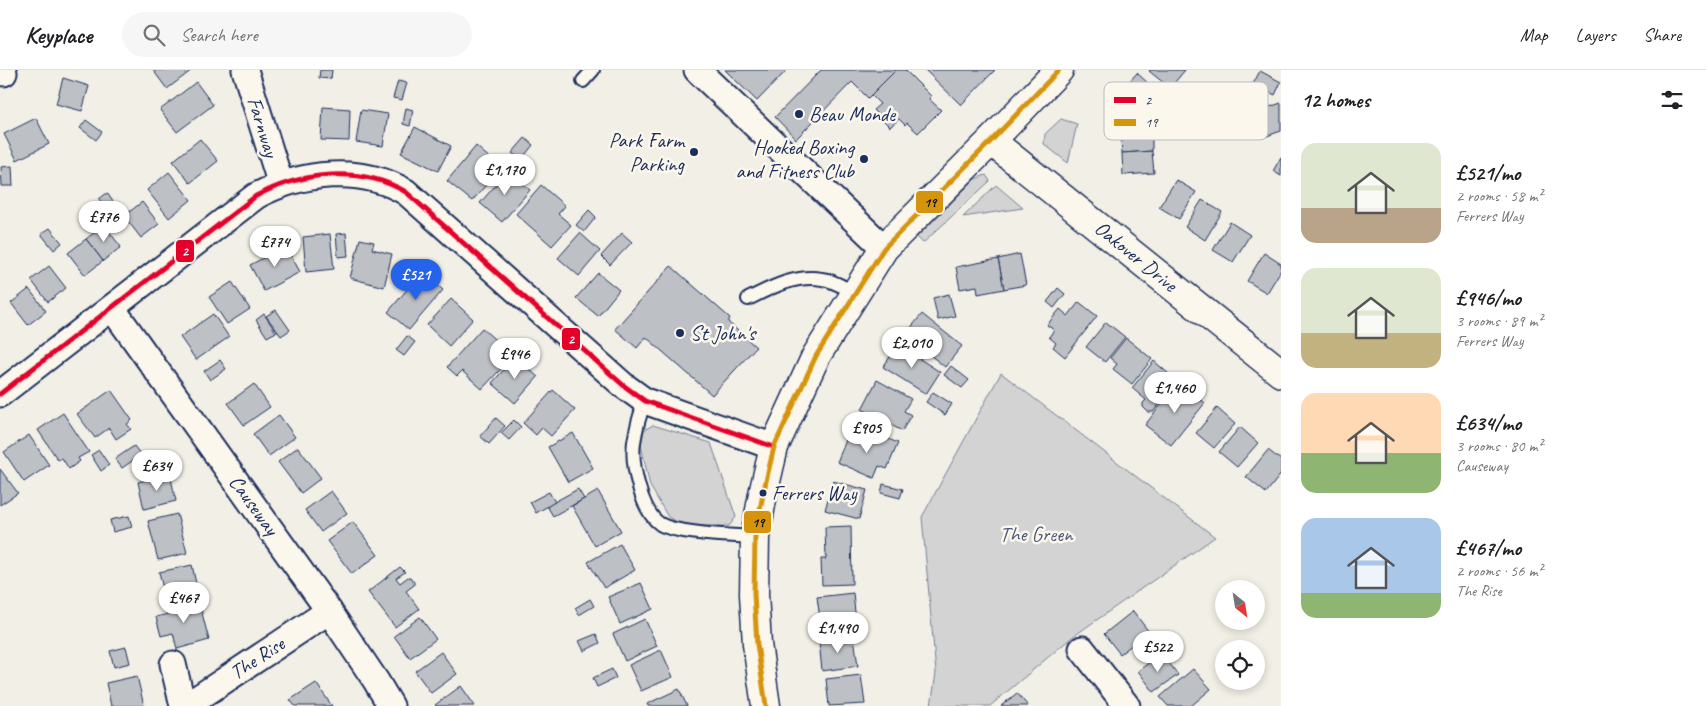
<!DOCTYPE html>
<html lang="en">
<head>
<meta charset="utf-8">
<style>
	body { margin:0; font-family:Caveat,sans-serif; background:#f6f6f6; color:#202124; height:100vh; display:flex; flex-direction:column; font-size:19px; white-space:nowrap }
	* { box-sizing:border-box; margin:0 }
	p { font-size:16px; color:#757577 }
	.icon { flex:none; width:28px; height:28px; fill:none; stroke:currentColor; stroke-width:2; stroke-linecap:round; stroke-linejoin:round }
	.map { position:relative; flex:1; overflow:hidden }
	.drawer { display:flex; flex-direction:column; background:#fff; width:425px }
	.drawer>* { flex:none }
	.needle { width:32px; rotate:150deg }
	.tools { position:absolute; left:1215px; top:510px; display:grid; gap:10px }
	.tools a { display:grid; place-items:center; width:50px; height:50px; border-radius:50%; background:#fff; box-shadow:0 2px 8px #0003; font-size:25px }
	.price { position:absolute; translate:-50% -42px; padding:0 11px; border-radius:18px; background:#fff; color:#222; font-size:16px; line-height:32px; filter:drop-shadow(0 1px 2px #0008) }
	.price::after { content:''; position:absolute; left:50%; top:30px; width:15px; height:11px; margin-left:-8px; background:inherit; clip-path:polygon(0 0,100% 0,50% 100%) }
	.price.current { background:#2563eb; color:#fff }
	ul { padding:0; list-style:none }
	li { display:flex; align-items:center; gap:15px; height:125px; padding:0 20px }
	li span { display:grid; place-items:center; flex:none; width:140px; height:100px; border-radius:15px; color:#555 }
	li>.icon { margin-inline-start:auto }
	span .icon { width:60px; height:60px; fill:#fffc; stroke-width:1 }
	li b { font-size:21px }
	h2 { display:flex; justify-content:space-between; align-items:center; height:60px; padding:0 20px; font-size:21px }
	header { display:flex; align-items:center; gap:30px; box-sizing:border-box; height:70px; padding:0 25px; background:#fff; border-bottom:1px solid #e0e0e0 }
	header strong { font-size:24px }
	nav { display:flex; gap:28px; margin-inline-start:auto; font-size:18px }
	.search { width:350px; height:45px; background:#f6f6f6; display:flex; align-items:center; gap:12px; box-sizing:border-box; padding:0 18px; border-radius:28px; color:#757577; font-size:19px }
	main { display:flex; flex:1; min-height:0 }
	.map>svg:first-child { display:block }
</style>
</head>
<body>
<header>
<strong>Keyplace</strong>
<div class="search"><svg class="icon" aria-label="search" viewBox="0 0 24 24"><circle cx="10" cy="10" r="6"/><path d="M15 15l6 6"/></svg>Search here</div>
<nav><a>Map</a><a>Layers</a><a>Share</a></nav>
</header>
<main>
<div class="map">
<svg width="1281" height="636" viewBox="0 0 1281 636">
	<rect width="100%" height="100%" fill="#f2efe6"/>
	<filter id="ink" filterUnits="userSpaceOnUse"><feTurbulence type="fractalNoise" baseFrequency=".02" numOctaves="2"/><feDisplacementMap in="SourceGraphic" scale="10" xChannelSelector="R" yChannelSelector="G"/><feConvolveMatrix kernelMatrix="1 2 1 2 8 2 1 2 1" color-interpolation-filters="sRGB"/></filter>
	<g filter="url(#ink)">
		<g fill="#d2d3d2" stroke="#768198">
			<path d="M1061,49L1077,54L1068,93L1044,74L1045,64Z"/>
			<path d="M986,105L990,111L923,173L917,167L975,109Z"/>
			<path d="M996,115L1023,138L963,147Z"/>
			<path d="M1001,303L1215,467L1071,568L990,636H931L936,603L922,447Z"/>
			<path d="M653,355L711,373L736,447L729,456H684L668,447L650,416L641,375L644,360Z"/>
		</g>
		<g fill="#bdc0c4" stroke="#1b2f5e">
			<path d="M153,0H192L167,19Z"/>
			<path d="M320,0H332L331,9L319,8Z"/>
			<path d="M725,0H787L757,31Z"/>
			<path d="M821,0H896L868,28L852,12L796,69L775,47Z"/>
			<path d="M896,0H905L931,26L929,29L941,40L918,63L907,53L905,55L899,49L890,57L873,40L880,34L871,25Z"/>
			<path d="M925,0H995L961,35Z"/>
			<path d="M1150,0H1185L1170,18L1149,1Z"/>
			<path d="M1260,1L1281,12L1275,25L1253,14Z"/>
			<path d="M1137,3L1163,27L1146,46L1120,22Z"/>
			<path d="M63,8L89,16L82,41L56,34Z"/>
			<path d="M398,11L407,13L402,30L393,28Z"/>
			<path d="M196,12L213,35L177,62L160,40Z"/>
			<path d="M1281,33V61L1264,67L1255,42Z"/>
			<path d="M323,37L350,39L349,71L321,70Z"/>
			<path d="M406,38L413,40L410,56L403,54Z"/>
			<path d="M361,40L388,44L383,76L356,72Z"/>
			<path d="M36,48L49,74L17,90L4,64Z"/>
			<path d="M86,50L102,62L96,70L80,58Z"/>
			<path d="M415,57L451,76L438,101L401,83Z"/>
			<path d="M1152,58V81L1122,83L1120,60Z"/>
			<path d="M525,68L533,75L521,90L512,83Z"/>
			<path d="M200,69L218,91L190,113L173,91Z"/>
			<path d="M476,76L501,98L472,131L447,111Z"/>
			<path d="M1152,81L1154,103L1123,105L1122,83Z"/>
			<path d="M1281,87V106L1273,101Z"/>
			<path d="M12,96L13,116H2L1,97Z"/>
			<path d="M508,101L530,120L502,152L480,133Z"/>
			<path d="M169,102L191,130L169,148L147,120Z"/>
			<path d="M1176,110L1196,122L1179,149L1159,137Z"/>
			<path d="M541,115L565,136L558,144L571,155L552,176L516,144Z"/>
			<path d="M107,123L116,136L108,141L99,129Z"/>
			<path d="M1202,130L1222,142L1205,170L1185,157Z"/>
			<path d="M142,132L159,154L141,168L124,146Z"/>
			<path d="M589,140L596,147L584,162L576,155Z"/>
			<path d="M1230,152L1250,165L1233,192L1213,180Z"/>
			<path d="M104,155L121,177L103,191L86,169Z"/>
			<path d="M50,158L62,173L54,180L41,164Z"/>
			<path d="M346,163L348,186L338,187L336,164Z"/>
			<path d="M580,163L600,181L579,206L558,188Z"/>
			<path d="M622,163L632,172L610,195L601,186Z"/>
			<path d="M330,164L334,199L306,202L303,167Z"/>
			<path d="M86,169L103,191L85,205L68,183Z"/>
			<path d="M360,169L374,172L372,179L392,184L384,217L350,208Z"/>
			<path d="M286,176L300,202L264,221L250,195Z"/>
			<path d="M1264,183L1281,194V200L1267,223L1247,211Z"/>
			<path d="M1020,184L1026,215L1004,219L998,189Z"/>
			<path d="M998,189L1004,219L978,224L977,216L960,219L956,197Z"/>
			<path d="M49,196L66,218L48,232L31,210Z"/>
			<path d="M671,196L730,248L728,252L756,277L712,325L646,267L637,278L615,259Z"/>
			<path d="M422,202L443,220L409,260L388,242Z"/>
			<path d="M598,203L619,220L598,246L576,228Z"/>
			<path d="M232,212L250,239L227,254L209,227Z"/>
			<path d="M1058,218L1065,224L1054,238L1047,232Z"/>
			<path d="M29,219L46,241L28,255L11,233Z"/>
			<path d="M949,224L955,246L938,250L933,228Z"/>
			<path d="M451,229L473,249L449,276L427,255Z"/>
			<path d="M1079,232L1097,246L1065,287L1053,277L1056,273L1049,267L1054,260L1047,255L1060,239L1068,246Z"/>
			<path d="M276,240L290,260L281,266L266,246Z"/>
			<path d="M213,244L229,267L196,290L180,267Z"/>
			<path d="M264,244L276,262L267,267L256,250Z"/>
			<path d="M922,244L962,276L945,297L905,265Z"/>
			<path d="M1106,252L1125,267L1105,292L1086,277Z"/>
			<path d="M482,258L513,286L482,319L462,301L457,306L447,297Z"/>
			<path d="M407,266L415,272L404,286L396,280Z"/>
			<path d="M1126,268L1152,289L1132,314L1113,299L1117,294L1110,288Z"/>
			<path d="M898,275L940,302L926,324L883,297Z"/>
			<path d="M515,287L538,307L515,333L492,313Z"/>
			<path d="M220,290L226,299L210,310L204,301Z"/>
			<path d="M1154,291L1178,312L1153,342H1148L1143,337V333L1146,330L1132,318Z"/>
			<path d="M951,296L969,310L962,318L944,305Z"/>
			<path d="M877,310L911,329L904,341L911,345L902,361L862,339Z"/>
			<path d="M1179,312L1205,333L1171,375L1145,355Z"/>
			<path d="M254,314L270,337L244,355L228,333Z"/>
			<path d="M111,320L132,350L127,354L131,359L116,369L109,358L95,368L77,344Z"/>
			<path d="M553,320L575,340L551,366L542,358L536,365L523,353Z"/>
			<path d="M933,322L952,334L945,345L926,332Z"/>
			<path d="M1217,338L1235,354L1214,378L1196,363Z"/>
			<path d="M63,343L89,382L78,388L80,391L69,399L62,388L58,390L38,360Z"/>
			<path d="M279,345L295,367L269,386L253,364Z"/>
			<path d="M496,348L505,356L489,374L480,366Z"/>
			<path d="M514,350L521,357L509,370L501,363Z"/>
			<path d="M1240,357L1258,373L1237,397L1219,382Z"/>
			<path d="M871,362L898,373L887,399L879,396L874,408L837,392L849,363L867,371Z"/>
			<path d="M573,363L593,398L568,412L548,377Z"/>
			<path d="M29,365L49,395L24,412L4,382Z"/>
			<path d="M134,376L141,385L122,398L115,389Z"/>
			<path d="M298,377L321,408L301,423L278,392Z"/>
			<path d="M99,380L109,395L101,401L91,385Z"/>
			<path d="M1268,380L1281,390V404L1266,423L1246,407Z"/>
			<path d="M0,399L18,423L0,435Z"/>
			<path d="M170,404L176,431L144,439L138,412Z"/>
			<path d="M833,411L867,420L859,449L825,440Z"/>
			<path d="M883,414L903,419L900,428L881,423Z"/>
			<path d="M578,419L584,429L553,446L547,436Z"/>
			<path d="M331,421L347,443L321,462L305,440Z"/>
			<path d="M598,421L621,461L595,476L572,436Z"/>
			<path d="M549,422L555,432L536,443L530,432Z"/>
			<path d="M177,444L187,483L158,490L148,451Z"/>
			<path d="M129,446L132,457L113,462L110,450Z"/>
			<path d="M353,452L378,485L352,504L327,471Z"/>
			<path d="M851,456L852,514L822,515L821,489H826L825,457Z"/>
			<path d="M620,474L635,500L604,518L588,492Z"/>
			<path d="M192,495L198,523L166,531L159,502Z"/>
			<path d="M400,497L405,502L396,508L400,513L408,507H410L414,512V515L406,521L419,539L395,557L368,522Z"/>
			<path d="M641,513L653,539L620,554L608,527Z"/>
			<path d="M853,523L856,552L821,556L817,527Z"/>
			<path d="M198,528L209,570L177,579L173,563L161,566L156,547L168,544L166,537Z"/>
			<path d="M590,529L594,536L579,545L575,538Z"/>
			<path d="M1133,541L1149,562L1120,584L1104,564Z"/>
			<path d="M420,547L436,569L410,588L394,566Z"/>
			<path d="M645,549L657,576L625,591L613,564Z"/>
			<path d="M596,564L600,573L584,581L579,571Z"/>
			<path d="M854,567L858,596L822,601L819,571Z"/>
			<path d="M126,577L130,593L114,597L110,581Z"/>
			<path d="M661,580L673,607L641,621L629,595Z"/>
			<path d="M441,582L457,604L431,623L415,601Z"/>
			<path d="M1162,583L1178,605L1154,622L1138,601Z"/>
			<path d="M612,599L616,608L597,617L593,608Z"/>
			<path d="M1193,599L1211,619L1191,636H1168L1160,627Z"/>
			<path d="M861,605L865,634L829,636L826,609Z"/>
			<path d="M137,606L144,636H111L106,613Z"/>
			<path d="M316,613L332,636H295L290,630Z"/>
			<path d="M461,616L475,636H436L435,635Z"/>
			<path d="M679,619L687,636H648L647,634Z"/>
			<path d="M1017,623L1028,636H1001Z"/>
		</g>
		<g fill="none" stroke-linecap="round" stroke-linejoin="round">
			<defs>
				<g id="service">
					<path d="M583,11L593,0"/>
					<path d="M748,229C770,218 796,204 822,209C833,210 845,218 855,223"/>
					<path d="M645,331C640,344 636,359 634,372C631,394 641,441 660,454C677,464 734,466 755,467"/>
				</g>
				<g id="minor">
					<path d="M3,0L4,3"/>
					<path d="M245,0L281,115"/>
					<path d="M697,0L884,178"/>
					<path d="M112,238L329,541L376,611L391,636"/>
					<path d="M0,324L256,126C301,102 361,95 406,122L623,315L645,331L774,377"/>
					<path d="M1082,579L1127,636"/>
					<path d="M173,594L183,636"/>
					<path d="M186,636L329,541"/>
				</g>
				<g id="tertiary">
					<path d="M991,71L1281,303"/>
					<path d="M766,636L757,574L754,524L755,467L763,424L774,377L816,286L884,178L991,71L1059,0"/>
				</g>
			</defs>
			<use href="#service" stroke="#1b2f5e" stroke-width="16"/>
			<use href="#minor" stroke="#1b2f5e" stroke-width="29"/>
			<use href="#tertiary" stroke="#1b2f5e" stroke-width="31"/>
			<use href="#service" stroke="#fbf7ec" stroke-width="12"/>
			<use href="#minor" stroke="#fbf7ec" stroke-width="25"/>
			<use href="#tertiary" stroke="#fbf7ec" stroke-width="28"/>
			<defs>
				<path id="bus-1" d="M0,324L256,126C301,102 361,95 406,122L623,315L645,331L774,377"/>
				<path id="bus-2" d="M766,636L757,574L754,524L755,467L763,424L774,377L816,286L884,178L991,71L1059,0"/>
			</defs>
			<use href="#bus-1" stroke="#fbf7ec" stroke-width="9"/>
			<use href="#bus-2" stroke="#fbf7ec" stroke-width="9"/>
			<use href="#bus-1" stroke="#e4002b" stroke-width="5"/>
			<use href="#bus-2" stroke="#d6940e" stroke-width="5"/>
		</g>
	</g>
	<g fill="#1b2f5e" stroke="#fbf7ec" stroke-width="2">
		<circle cx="799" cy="44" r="5"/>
		<circle cx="694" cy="82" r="5"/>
		<circle cx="864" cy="89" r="5"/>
		<circle cx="680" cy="263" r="5"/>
		<circle cx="763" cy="423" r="4.5"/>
	</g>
	<g text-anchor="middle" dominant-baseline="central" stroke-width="5" stroke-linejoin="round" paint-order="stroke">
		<g font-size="20" fill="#1b2f5e" stroke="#fbf7ec" text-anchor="start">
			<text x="772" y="423">Ferrers Way</text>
		</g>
		<g font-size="21" fill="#1b2f5e" stroke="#fbf7ec" text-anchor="start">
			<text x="809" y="44">Beau Monde</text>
			<text x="684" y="70" text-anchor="end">Park Farm<tspan x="684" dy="24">Parking</tspan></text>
			<text x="854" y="77" text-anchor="end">Hooked Boxing<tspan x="854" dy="24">and Fitness Club</tspan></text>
			<text x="690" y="263">St John's</text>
		</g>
		<g font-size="21" fill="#1b2f5e" stroke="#fbf7ec">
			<text transform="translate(263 57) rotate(73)">Farnway</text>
			<text transform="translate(1136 186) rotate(39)">Oakover Drive</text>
			<text transform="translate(254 435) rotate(54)">Causeway</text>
			<text transform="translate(257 588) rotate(-33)">The Rise</text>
		</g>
		<g font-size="21" fill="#49587b" stroke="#fbf7ec">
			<text x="1036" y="464">The Green</text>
		</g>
	</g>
	<rect x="1104" y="12" width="164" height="58" rx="8" fill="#fbf7ec" stroke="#b8bbc1" stroke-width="1"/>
	<rect x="1114" y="27" width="22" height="6" fill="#e4002b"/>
	<rect x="1114" y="49" width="22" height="7" fill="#d6940e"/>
	<g font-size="14" fill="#1b2f5e">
		<text x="1145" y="35">2</text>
		<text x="1145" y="57">19</text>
	</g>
	<g stroke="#fbf7ec" stroke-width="2">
		<rect x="915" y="120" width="29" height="24" rx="5" fill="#d6940e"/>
		<rect x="175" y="169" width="20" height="24" rx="5" fill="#e4002b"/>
		<rect x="561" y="257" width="20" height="24" rx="5" fill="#e4002b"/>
		<rect x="743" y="440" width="29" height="24" rx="5" fill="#d6940e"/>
	</g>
	<g font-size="14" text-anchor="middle" font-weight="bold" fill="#fff">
		<text x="185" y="186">2</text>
		<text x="571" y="274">2</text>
	</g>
	<g font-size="14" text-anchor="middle" font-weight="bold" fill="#111">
		<text x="930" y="137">19</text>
		<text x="758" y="457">19</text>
	</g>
</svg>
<div class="tools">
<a><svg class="needle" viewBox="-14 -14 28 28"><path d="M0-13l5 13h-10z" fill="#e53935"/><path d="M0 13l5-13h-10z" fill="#757577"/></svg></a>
<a><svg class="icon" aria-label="locate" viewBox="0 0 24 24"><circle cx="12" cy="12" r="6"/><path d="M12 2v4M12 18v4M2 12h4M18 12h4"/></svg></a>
</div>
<b class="price" style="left:505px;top:126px">£1,170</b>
<b class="price" style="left:104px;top:173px">£776</b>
<b class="price" style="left:275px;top:198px">£774</b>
<b class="price current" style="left:416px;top:231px">£521</b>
<b class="price" style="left:912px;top:299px">£2,010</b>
<b class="price" style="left:515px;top:310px">£946</b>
<b class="price" style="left:1175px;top:344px">£1,460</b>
<b class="price" style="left:867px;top:384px">£905</b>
<b class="price" style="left:157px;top:422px">£634</b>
<b class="price" style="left:184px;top:554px">£467</b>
<b class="price" style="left:838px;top:584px">£1,490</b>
<b class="price" style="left:1158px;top:603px">£522</b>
</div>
<section class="drawer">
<h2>12 homes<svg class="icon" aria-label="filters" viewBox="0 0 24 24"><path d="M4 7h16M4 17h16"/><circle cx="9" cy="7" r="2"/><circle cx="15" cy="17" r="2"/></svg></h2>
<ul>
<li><span style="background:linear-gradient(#dfe7d0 65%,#b9a48a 0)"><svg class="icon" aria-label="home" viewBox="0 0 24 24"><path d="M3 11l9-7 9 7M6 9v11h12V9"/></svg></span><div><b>£521/mo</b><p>2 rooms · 58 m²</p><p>Ferrers Way</p></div></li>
<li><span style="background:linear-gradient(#dfe7d0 65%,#c2b280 0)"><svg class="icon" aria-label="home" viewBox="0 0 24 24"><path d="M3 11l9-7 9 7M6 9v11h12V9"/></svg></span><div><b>£946/mo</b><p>3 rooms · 89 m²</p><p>Ferrers Way</p></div></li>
<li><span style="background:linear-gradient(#ffd9b3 60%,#8fb573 0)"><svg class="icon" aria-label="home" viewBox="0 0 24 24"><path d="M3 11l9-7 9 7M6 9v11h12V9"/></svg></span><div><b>£634/mo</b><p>3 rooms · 80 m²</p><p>Causeway</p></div></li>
<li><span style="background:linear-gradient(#a9c7e8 75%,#8fb573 0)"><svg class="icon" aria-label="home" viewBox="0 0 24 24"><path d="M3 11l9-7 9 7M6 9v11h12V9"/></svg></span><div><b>£467/mo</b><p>2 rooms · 56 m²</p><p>The Rise</p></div></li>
</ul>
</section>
</main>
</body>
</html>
